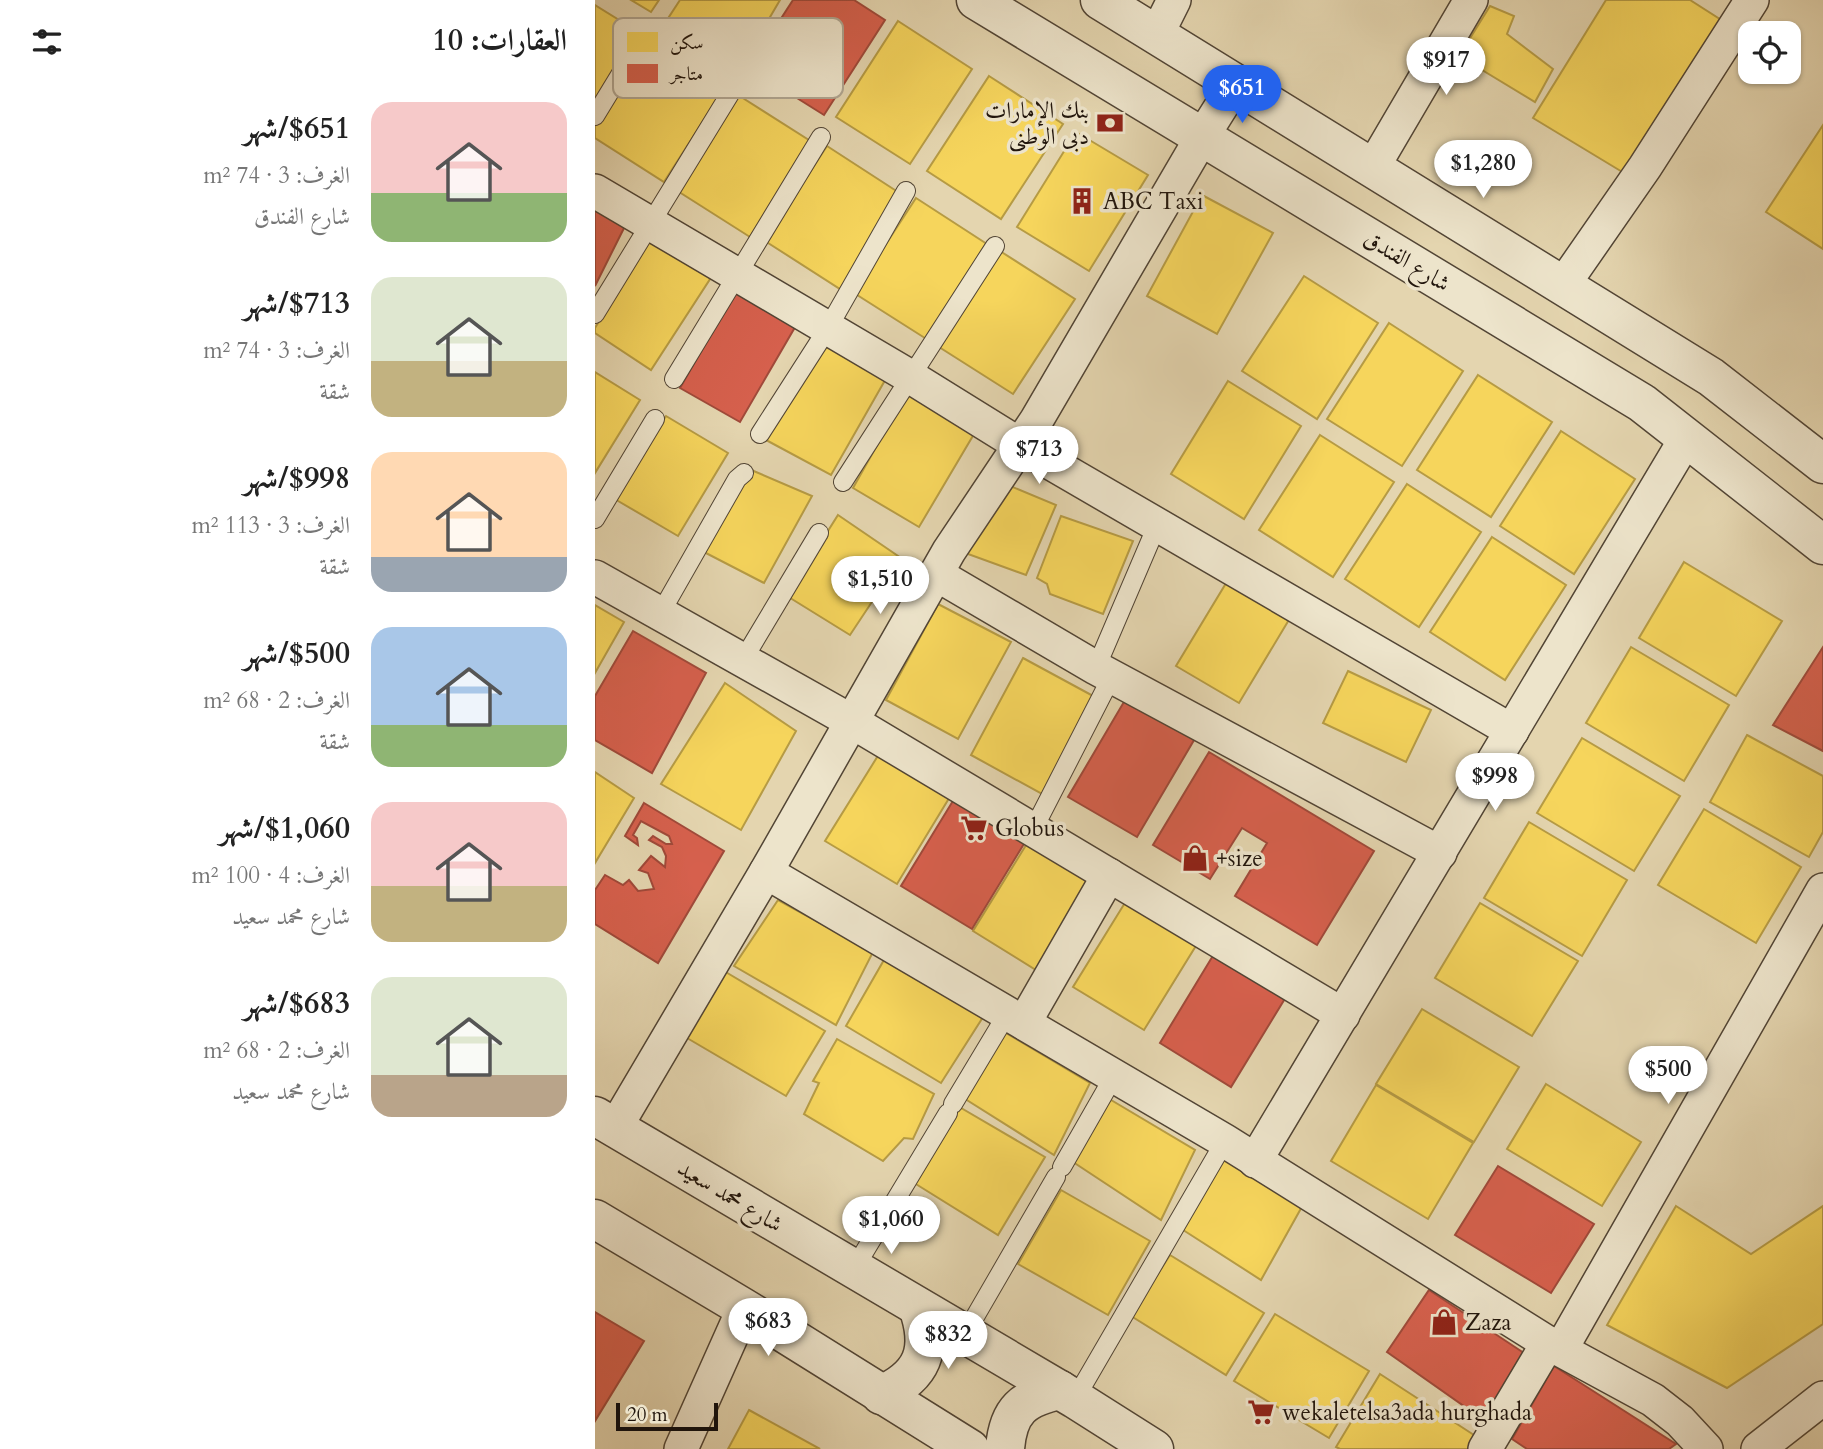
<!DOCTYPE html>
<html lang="ar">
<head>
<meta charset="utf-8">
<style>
	body { margin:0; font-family:Cardo,Amiri,serif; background:#f6f6f6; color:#222; direction:rtl; height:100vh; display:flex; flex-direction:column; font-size:26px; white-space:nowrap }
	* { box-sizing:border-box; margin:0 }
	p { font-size:23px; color:#767676 }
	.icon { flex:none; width:38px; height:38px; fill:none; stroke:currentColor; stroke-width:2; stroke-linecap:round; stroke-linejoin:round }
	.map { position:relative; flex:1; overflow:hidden; direction:ltr }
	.drawer { display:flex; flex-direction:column; background:#fff; width:595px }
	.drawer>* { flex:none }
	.tools { position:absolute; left:1143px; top:21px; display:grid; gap:14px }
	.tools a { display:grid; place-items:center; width:63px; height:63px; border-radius:14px; background:#fff; box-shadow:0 2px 5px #0004; font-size:35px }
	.scale { position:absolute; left:21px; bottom:18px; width:102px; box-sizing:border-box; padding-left:7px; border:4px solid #21150c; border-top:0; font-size:19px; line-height:24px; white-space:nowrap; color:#21150c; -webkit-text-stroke:5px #ede4cb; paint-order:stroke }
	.price { position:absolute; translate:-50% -60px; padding:0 16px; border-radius:24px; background:#fff; color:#222; font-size:23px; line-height:46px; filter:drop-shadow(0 2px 4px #0008) }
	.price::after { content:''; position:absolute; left:50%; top:42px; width:21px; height:16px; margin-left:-10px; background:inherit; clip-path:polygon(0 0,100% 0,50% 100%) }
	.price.active { background:#2563eb; color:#fff }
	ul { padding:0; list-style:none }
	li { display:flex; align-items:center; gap:21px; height:175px; padding:0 28px }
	li span { display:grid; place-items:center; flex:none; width:196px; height:140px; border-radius:21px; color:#555 }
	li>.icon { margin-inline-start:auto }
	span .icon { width:84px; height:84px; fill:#fffc; stroke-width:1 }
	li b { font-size:30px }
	h2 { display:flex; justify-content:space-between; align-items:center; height:84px; padding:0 28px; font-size:30px }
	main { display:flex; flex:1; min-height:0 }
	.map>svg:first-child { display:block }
</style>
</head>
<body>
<main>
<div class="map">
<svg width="1228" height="1449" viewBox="0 0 1228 1449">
	<rect width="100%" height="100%" fill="#e4d5af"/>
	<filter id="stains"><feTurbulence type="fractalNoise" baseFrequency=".00286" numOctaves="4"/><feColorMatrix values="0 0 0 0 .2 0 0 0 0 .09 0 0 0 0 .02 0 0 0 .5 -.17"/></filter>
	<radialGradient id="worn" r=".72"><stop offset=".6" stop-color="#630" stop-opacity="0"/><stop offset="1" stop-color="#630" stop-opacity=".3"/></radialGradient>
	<g fill="#f6d55c" stroke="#b69b44" stroke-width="2">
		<path d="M36,0H64L56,12Z"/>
		<path d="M85,0H185L144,70L70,23Z"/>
		<path d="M1011,0H1095L1131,23L1029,173L938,118Z"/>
		<path d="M0,5L45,33L0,102Z"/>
		<path d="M895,6L919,16L912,34L958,69L940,102L864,56Z"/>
		<path d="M303,21L377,69L315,164L241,117Z"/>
		<path d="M56,39L130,87L69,182L0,138V126Z"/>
		<path d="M394,76L468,124L406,219L332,171Z"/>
		<path d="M143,95L217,142L155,237L81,190Z"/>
		<path d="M1228,125V249L1171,212Z"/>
		<path d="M481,132L553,175L494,271L422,227Z"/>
		<path d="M232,146L306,194L245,289L170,241Z"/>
		<path d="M607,195L678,233L622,334L552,296Z"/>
		<path d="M321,198L395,246L333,340L259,293Z"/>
		<path d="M52,241L117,276L56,370L0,333V328Z"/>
		<path d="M405,251L480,299L418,394L344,347Z"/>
		<path d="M709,276L783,323L722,419L647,371Z"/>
		<path d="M794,323L868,371L807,466L732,419Z"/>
		<path d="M232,338L293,375L236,475L171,440Z"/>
		<path d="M0,372L45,400L0,473Z"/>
		<path d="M883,375L957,422L896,517L822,470Z"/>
		<path d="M633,381L706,426L649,519L576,474Z"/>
		<path d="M312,392L379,434L324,527L258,488Z"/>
		<path d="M71,416L133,453L83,536L18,498Z"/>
		<path d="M966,431L1040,479L979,574L905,526Z"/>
		<path d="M725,435L799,482L738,577L664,530Z"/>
		<path d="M154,469L217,496L169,583L107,551Z"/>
		<path d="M408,483L461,505L431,575L362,550Z"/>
		<path d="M812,484L886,532L824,627L750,579Z"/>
		<path d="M243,515L306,558L255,635L192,596Z"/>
		<path d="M466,516L538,541L508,614L455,594L452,584L442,578Z"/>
		<path d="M897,537L971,585L910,680L835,632Z"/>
		<path d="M1089,562L1187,621L1141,696L1044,638Z"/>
		<path d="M636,575L698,613L644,703L581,666Z"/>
		<path d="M343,604L416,642L363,739L291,700Z"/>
		<path d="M0,605L29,622L0,673Z"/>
		<path d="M1036,647L1134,705L1089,781L991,723Z"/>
		<path d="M428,658L500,697L447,794L376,755Z"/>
		<path d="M753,671L836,710L811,762L728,723Z"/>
		<path d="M130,683L201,731L146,830L66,784Z"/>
		<path d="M1152,735L1228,776V832L1214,857L1115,802Z"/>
		<path d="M987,738L1085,796L1039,871L942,813Z"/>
		<path d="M289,746L359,790L302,884L230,841Z"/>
		<path d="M0,772L39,798L0,863Z"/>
		<path d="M1109,809L1206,867L1161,943L1063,885Z"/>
		<path d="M934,822L1032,880L987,956L889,898Z"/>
		<path d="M436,837L507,880L449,975L378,931Z"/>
		<path d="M536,893L607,936L549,1030L478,987Z"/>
		<path d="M183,900L278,952L241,1025L139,966Z"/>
		<path d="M885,903L983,961L937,1036L840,978Z"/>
		<path d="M293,953L390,1014L346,1083L251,1026Z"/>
		<path d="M129,971L230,1031L191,1096L92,1038Z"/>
		<path d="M827,1009L924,1067L879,1142L781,1084Z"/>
		<path d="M406,1030L495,1083L459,1155L367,1097Z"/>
		<path d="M242,1039L339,1094L318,1139L309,1138L288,1161L209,1114L224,1083L218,1081Z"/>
		<path d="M951,1084L1046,1142L1007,1206L912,1149Z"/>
		<path d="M781,1085L878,1143L833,1219L736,1161Z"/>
		<path d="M511,1097L600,1150L566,1220L475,1160Z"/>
		<path d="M361,1105L450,1157L403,1235L316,1181Z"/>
		<path d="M625,1152L709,1203L666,1280L585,1228Z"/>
		<path d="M466,1190L555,1241L513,1315L423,1264Z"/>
		<path d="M1081,1206L1156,1254L1228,1206V1324L1132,1388L1012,1325Z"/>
		<path d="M575,1255L669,1313L631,1375L536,1316Z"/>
		<path d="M680,1314L774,1371L734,1438L639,1381Z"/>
		<path d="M785,1374L882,1437L875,1449H745L741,1447Z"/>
		<path d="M154,1410L225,1449H133Z"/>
	</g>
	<g fill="#d6604d" stroke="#a04a3a" stroke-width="2">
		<path d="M198,0H259L290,20L229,115L154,68Z"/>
		<path d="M0,205L31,224L0,286Z"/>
		<path d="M143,287L203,322L145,422L85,388Z"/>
		<path d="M38,631L111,673L57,773L0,740V696Z"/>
		<path d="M1228,647V751L1178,725Z"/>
		<path d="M533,695L602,735L542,837L473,797Z"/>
		<path d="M614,752L779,851L722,945L640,896L672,843L647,828L615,879L558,845Z"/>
		<path d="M364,791L435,834L377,929L306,886Z"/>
		<path d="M49,803L129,851L63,963L0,924V890L10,875L28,885L34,880L43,891L59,889L53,873L44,870L56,856L70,867L71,856L67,847L54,840L58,836L71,844H77L74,836L46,821L38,835L42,838L43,845L30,836Z"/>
		<path d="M622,949L694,992L636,1087L565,1043Z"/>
		<path d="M903,1166L999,1224L956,1293L860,1235Z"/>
		<path d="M834,1290L935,1357L893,1423L792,1352Z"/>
		<path d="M0,1312L49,1341L0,1421Z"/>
		<path d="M959,1366L1081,1444L1074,1449H932L917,1439Z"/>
	</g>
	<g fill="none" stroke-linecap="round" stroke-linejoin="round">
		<defs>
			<g id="service">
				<path d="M0,116L53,29"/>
				<path d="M0,314L141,84"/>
				<path d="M79,379L226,137"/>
				<path d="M165,434L233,328L311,191"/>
				<path d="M248,482L400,246"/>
				<path d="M0,519L60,419"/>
				<path d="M65,614L142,479L149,473"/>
				<path d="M148,660L224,533"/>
				<path d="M501,668L563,523"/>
				<path d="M438,830L517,676"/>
				<path d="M358,1104L412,1014"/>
				<path d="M467,1167L519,1076"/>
				<path d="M259,1269L353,1113"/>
				<path d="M370,1334L461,1177"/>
				<path d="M480,1399L630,1141"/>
			</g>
			<g id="minor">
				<path d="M562,34L579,0"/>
				<path d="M778,167L876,0"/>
				<path d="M0,191L314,376L425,445L917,731"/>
				<path d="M968,285L1050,167L1157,0"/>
				<path d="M341,574L501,668L845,853"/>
				<path d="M0,577L256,721L748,1015"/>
				<path d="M171,872L630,1141L953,1343L1058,1400L1085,1421L1111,1449"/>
				<path d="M429,1023L514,875"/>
				<path d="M20,1128L171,872L354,551L441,421L607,137L641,83"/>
				<path d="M660,1161L1092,437"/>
				<path d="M966,1349L1228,890"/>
				<path d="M86,1449L149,1308"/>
				<path d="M890,1449L953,1343"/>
				<path d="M1163,1449L1228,1398"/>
			</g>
			<g id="tertiary">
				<path d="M381,0L1047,403L1228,545"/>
				<path d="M505,0L1116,377L1228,464"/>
				<path d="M0,1116L480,1399L559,1449"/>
				<path d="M0,1219L149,1308L375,1449"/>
				<path d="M286,1395C328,1376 338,1350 323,1307"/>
				<path d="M410,1449C413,1410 428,1398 465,1390"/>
			</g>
		</defs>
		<use href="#service" stroke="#524535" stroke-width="20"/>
		<use href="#minor" stroke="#524535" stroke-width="36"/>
		<use href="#tertiary" stroke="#524535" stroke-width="41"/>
		<use href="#service" stroke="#ede4cb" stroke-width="18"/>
		<use href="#minor" stroke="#ede4cb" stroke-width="33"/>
		<use href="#tertiary" stroke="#ede4cb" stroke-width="38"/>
	</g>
	<defs>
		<symbol id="bank-bare" viewBox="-9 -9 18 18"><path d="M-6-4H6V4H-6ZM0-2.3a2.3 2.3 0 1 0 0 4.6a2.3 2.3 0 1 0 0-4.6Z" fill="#8f2418" stroke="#ede4cb" stroke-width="2.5" paint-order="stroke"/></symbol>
		<symbol id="building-bare" viewBox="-9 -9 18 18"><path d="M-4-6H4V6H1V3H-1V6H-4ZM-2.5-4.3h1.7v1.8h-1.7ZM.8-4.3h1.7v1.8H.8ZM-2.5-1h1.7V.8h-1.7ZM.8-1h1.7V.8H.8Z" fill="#8f2418" stroke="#ede4cb" stroke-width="2.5" paint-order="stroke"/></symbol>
		<symbol id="supermarket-bare" viewBox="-9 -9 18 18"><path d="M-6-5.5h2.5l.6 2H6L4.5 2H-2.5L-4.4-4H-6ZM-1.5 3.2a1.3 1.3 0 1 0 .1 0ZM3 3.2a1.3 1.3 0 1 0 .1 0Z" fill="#8f2418" stroke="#ede4cb" stroke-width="2.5" paint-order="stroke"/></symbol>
		<symbol id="shop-bare" viewBox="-9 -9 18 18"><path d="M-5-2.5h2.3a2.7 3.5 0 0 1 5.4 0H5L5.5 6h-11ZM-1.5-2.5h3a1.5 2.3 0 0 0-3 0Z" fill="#8f2418" stroke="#ede4cb" stroke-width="2.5" paint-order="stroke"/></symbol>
	</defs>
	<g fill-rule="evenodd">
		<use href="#bank-bare" x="496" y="104" width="38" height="38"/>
		<use href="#building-bare" x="468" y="182" width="38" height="38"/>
		<use href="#supermarket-bare" x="360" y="809" width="38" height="38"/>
		<use href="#shop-bare" x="581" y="839" width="38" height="38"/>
		<use href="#shop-bare" x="830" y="1303" width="38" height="38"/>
		<use href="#supermarket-bare" x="647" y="1393" width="38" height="38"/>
	</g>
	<g text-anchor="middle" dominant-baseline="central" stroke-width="7" stroke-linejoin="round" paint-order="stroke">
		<g font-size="23" fill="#21150c" stroke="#ede4cb" text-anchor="start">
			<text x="494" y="110" text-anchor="end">بنك الإمارات<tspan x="494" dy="26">دبى الوطنى</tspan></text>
			<text x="508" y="201">ABC Taxi</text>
			<text x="400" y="828">Globus</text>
			<text x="621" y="858">+size</text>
			<text x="870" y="1322">Zaza</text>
			<text x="687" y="1412">wekaletelsa3ada hurghada</text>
		</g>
		<g font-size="23" fill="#21150c" stroke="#ede4cb">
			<text transform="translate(812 261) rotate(31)">شارع الفندق</text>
			<text transform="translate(135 1196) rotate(31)">شارع محمد سعيد</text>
		</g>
	</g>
	<rect x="18" y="18" width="230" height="80" rx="10" fill="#ede4cb" stroke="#b0a692" stroke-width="2"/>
	<rect x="32" y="32" width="31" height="20" fill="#f6d55c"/>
	<rect x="32" y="64" width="31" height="19" fill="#d6604d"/>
	<g font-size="19" fill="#21150c">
		<text x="75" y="49">سكن</text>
		<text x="75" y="80">متاجر</text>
	</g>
	<rect width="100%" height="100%" filter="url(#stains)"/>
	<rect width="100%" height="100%" fill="url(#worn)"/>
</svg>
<div class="tools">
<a><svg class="icon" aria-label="locate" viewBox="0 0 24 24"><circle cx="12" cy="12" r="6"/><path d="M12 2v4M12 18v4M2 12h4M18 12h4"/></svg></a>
</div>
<div class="scale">20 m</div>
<b class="price" style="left:851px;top:97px">$917</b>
<b class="price active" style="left:647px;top:125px">$651</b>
<b class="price" style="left:888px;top:200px">$1,280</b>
<b class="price" style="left:444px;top:486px">$713</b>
<b class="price" style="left:285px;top:616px">$1,510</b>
<b class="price" style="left:900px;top:813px">$998</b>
<b class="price" style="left:1073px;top:1106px">$500</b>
<b class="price" style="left:296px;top:1256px">$1,060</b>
<b class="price" style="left:173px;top:1358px">$683</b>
<b class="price" style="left:353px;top:1371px">$832</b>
</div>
<section class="drawer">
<h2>العقارات: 10<svg class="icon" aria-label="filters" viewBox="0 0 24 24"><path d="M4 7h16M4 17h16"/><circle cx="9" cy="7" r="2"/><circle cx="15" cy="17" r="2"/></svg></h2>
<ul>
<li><span style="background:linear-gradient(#f6c9c9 65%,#8fb573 0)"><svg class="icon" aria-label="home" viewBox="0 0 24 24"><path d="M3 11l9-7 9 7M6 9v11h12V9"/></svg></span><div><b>$651/شهر</b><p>الغرف: 3 · 74 m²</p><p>شارع الفندق</p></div></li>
<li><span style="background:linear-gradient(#dfe7d0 60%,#c2b280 0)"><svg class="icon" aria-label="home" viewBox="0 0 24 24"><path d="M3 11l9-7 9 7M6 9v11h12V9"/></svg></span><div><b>$713/شهر</b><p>الغرف: 3 · 74 m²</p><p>شقة</p></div></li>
<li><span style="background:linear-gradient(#ffd9b3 75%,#9aa5b1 0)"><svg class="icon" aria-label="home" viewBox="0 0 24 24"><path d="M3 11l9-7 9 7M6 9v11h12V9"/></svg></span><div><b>$998/شهر</b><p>الغرف: 3 · 113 m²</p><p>شقة</p></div></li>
<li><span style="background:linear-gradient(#a9c7e8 70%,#8fb573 0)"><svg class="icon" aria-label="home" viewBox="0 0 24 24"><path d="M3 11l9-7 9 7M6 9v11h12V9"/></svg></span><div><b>$500/شهر</b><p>الغرف: 2 · 68 m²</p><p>شقة</p></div></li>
<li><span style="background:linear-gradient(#f6c9c9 60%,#c2b280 0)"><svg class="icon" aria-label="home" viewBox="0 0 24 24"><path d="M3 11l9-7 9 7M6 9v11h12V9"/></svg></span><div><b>$1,060/شهر</b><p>الغرف: 4 · 100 m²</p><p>شارع محمد سعيد</p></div></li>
<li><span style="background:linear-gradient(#dfe7d0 70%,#b9a48a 0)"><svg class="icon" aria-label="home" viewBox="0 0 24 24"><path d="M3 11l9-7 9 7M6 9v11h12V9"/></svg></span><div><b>$683/شهر</b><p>الغرف: 2 · 68 m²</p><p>شارع محمد سعيد</p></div></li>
</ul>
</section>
</main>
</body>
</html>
